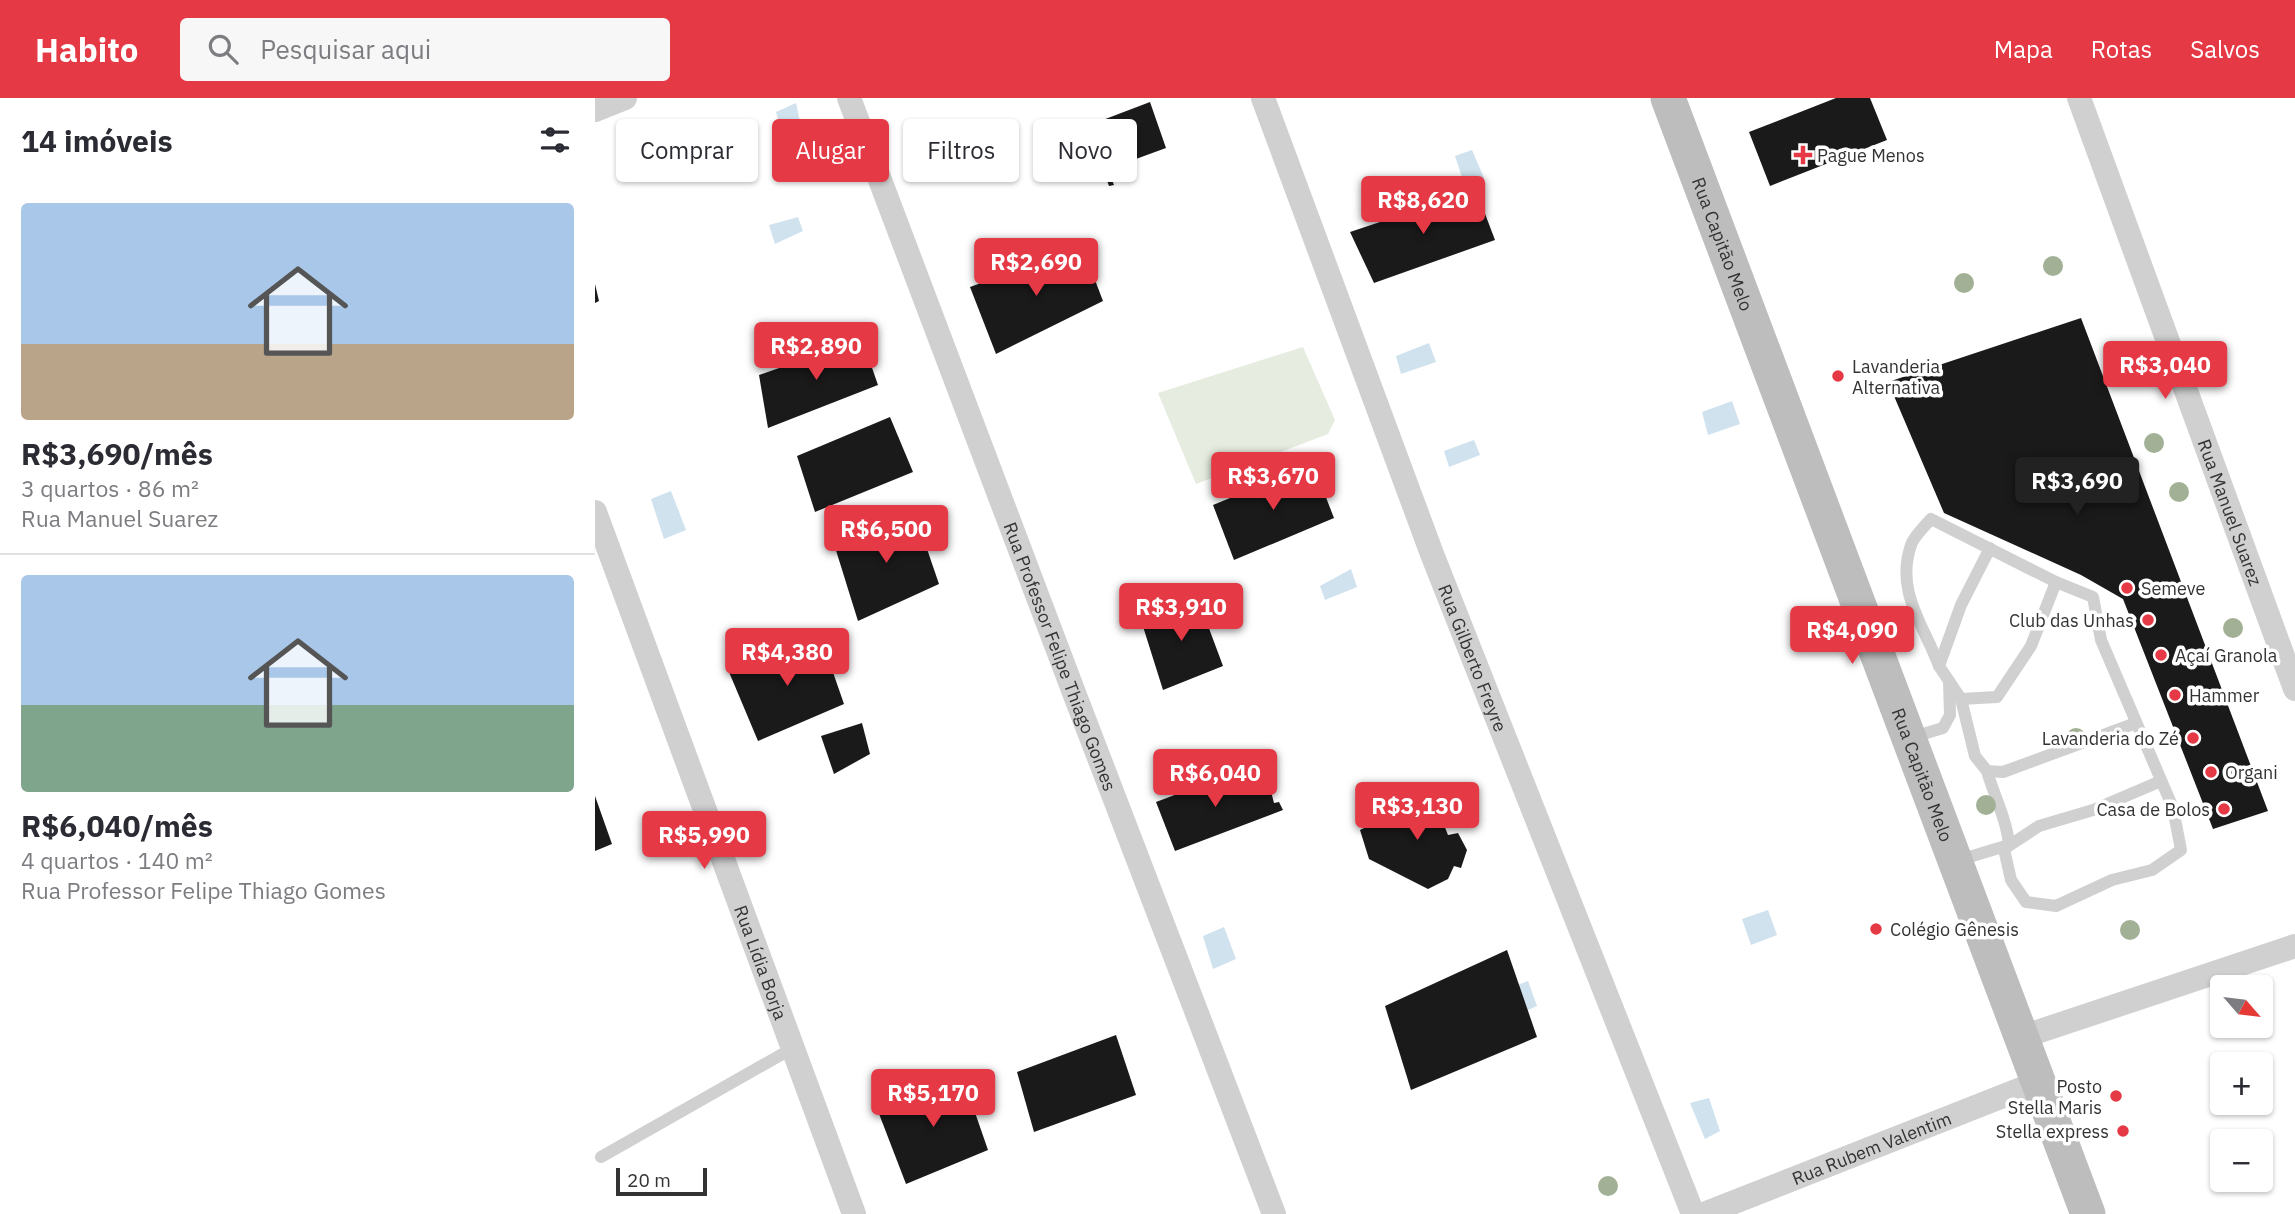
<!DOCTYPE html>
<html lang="pt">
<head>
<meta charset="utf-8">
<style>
	body { margin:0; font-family:"IBM Plex Sans",sans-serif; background:#f7f7f7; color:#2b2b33; height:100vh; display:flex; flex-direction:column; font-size:26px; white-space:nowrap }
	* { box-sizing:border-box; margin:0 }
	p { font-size:23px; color:#7c7c81 }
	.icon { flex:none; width:38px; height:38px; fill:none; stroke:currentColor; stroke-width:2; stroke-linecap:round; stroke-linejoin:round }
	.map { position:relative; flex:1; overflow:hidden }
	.details { display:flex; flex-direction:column; background:#fff; width:595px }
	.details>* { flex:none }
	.hud { position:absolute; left:21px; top:21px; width:665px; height:63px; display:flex; gap:14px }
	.needle { width:46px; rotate:118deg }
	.controls { position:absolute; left:1615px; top:877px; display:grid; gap:14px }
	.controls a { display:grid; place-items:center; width:63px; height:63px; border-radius:7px; background:#fff; box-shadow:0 2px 5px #0004; font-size:35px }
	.scale { position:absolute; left:21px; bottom:18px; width:91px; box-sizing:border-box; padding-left:7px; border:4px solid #333; border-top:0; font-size:19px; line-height:24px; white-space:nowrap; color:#333; -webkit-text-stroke:5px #fff; paint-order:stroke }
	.price { position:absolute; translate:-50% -60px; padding:0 16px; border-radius:7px; background:#e63946; color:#fff; font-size:23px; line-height:46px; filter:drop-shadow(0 2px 4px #0008) }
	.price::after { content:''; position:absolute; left:50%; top:42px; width:21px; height:16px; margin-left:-10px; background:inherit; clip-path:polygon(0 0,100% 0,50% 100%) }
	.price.current { background:#222; color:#fff }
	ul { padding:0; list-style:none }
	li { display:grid; align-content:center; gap:14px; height:371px; padding:0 21px }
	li+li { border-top:2px solid #e1e1e2 }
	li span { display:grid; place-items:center; height:217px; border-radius:7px; color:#555 }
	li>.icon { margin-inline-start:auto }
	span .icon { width:126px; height:126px; fill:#fffc; stroke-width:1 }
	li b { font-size:30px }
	h2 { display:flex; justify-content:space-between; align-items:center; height:84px; padding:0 21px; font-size:30px }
	.chip { padding:0 24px; border-radius:7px; background:#fff; box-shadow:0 2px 5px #0004; font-size:24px; line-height:63px }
	.chip.current { background:#e63946; color:#fff }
	header { display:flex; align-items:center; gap:42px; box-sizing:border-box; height:98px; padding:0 35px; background:#e63946; color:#fff }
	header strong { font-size:33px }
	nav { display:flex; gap:38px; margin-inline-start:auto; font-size:24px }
	.search { width:490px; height:63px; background:#f7f7f7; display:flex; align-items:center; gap:18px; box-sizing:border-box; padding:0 24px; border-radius:7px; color:#7c7c81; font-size:26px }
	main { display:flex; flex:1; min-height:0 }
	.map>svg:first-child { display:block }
</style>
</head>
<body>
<header>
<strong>Habito</strong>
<div class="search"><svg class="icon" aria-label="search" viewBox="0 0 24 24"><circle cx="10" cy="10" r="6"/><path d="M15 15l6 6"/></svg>Pesquisar aqui</div>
<nav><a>Mapa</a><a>Rotas</a><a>Salvos</a></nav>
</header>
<main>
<section class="details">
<h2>14 imóveis<svg class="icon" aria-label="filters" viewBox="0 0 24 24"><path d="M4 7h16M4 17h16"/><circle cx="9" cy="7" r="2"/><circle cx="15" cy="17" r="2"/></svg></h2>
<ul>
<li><span style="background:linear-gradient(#a9c7e8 65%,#b9a48a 0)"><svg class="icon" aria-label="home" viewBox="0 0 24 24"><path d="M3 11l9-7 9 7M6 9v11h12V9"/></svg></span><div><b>R$3,690/mês</b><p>3 quartos · 86 m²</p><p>Rua Manuel Suarez</p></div></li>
<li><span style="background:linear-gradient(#a9c7e8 60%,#7fa58c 0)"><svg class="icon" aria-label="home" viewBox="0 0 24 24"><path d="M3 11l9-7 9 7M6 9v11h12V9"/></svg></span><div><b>R$6,040/mês</b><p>4 quartos · 140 m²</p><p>Rua Professor Felipe Thiago Gomes</p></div></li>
</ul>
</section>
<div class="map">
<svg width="1700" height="1116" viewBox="0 0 1700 1116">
	<rect width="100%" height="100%" fill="#fff"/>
	<path fill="#e6ecdf" d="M708,249L740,322L733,336L601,386L563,295Z"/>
	<g fill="#cfe2ee">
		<path d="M201,5L208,38L189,42L181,14Z"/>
		<path d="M877,52L889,80L870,88L860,58Z"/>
		<path d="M203,119L208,133L180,146L174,127Z"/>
		<path d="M834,245L841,264L806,276L801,258Z"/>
		<path d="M1137,303L1145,326L1113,337L1107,314Z"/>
		<path d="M879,342L885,357L854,369L849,353Z"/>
		<path d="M76,393L91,432L69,441L56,401Z"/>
		<path d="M756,471L762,489L730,502L725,488Z"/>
		<path d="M1173,812L1182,837L1156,847L1147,821Z"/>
		<path d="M629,829L641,861L618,871L608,838Z"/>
		<path d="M933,883L942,908L919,918L910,892Z"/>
		<path d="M1114,1000L1125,1033L1110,1041L1095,1005Z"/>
	</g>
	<g fill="#1a1a1a">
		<path d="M1241,0H1275L1292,42L1175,88L1154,34Z"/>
		<path d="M555,4L571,50L530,65L533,77L517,82L519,87L514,88L492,28Z"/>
		<path d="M881,92L900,142L779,185L755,134Z"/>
		<path d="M487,148L508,203L401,256L375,189Z"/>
		<path d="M0,186L4,203L0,205Z"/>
		<path d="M1486,220L1673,713L1618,731L1528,501L1486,477L1349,415L1293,284Z"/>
		<path d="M267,241L283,287L173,330L164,277Z"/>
		<path d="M295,319L318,374L220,414L202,358Z"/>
		<path d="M718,366L739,420L639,462L618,407Z"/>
		<path d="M319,413L344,486L263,523L239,446Z"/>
		<path d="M602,498L628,568L568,592L545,519L555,515L560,522L564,521L561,514Z"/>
		<path d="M225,537L249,606L163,643L134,574Z"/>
		<path d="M267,625L275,656L239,676L226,638Z"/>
		<path d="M649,671L654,691L674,686L679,705L684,704L688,712L580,753L561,704Z"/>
		<path d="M847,692L859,716L847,722L853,737L863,735L872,752L866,770L859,768L853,781L833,791L774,761L765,732Z"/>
		<path d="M0,698L17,746L0,753Z"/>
		<path d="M912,852L942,939L816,992L790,908Z"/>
		<path d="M521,937L541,997L439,1034L422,974Z"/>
		<path d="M367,977L393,1052L311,1086L281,1008Z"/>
	</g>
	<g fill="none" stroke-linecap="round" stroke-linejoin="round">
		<g stroke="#d0d0d0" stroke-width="12">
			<path d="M1395,450L1366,507L1344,568L1366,601L1402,599L1436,548L1461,484L1498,499L1506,542L1578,710L1586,752L1557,772L1517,782L1461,808L1431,804L1416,782L1409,751L1444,728L1498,712L1566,683"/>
			<path d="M1344,568C1329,527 1300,494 1316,447C1319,438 1330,428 1336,421L1461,484"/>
			<path d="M1366,601L1380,658L1392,673L1408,674L1541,625"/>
			<path d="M1315,640L1348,630L1355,617L1354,583"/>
			<path d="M1361,763L1414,747C1412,722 1399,698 1392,673"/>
			<path d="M6,1059L198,950"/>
		</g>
		<g stroke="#d0d0d0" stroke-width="24">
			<path id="s1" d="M254,0L481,600L679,1116"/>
			<path id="s2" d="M668,0L837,456L1098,1116"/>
			<path id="s3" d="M1484,0L1700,591"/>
			<path d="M0,12L30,0"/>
			<path id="s4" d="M0,414L259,1116"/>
			<path d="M1427,939L1700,848"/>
			<path id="s5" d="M1109,1116L1444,984"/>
		</g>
		<path stroke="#bdbdbd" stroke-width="35" id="s6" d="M1073,0L1493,1116"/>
	</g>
	<g fill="#a2b095">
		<circle cx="1458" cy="168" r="10"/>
		<circle cx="1369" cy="185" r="10"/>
		<circle cx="1559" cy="345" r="10"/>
		<circle cx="1584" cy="394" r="10"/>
		<circle cx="1638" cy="530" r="10"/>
		<circle cx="1481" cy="640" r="10"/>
		<circle cx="1391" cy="707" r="10"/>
		<circle cx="1535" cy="832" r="10"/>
		<circle cx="1013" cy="1088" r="10"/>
	</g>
	<g fill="#e63946" stroke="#fff" stroke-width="2.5">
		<path d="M1204.5 46.5h7v7h7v7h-7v7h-7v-7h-7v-7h7z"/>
		<circle cx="1243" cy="278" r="7"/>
		<circle cx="1532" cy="490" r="7"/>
		<circle cx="1553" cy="522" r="7"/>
		<circle cx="1566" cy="557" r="7"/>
		<circle cx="1580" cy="597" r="7"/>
		<circle cx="1598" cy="640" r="7"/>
		<circle cx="1616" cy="674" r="7"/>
		<circle cx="1629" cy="711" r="7"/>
		<circle cx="1281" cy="831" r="7"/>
		<circle cx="1521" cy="998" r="7"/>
		<circle cx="1528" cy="1033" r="7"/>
	</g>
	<g text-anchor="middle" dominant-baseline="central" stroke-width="7" stroke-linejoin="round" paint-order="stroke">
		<g font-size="18" fill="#333" stroke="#fff" text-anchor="start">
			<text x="1222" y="57">Pague Menos</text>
			<text x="1257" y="268">Lavanderia<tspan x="1257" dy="21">Alternativa</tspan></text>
			<text x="1546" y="490">Semeve</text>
			<text x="1539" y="522" text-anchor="end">Club das Unhas</text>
			<text x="1580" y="557">Açaí Granola</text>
			<text x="1594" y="597">Hammer</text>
			<text x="1584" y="640" text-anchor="end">Lavanderia do Zé</text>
			<text x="1630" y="674">Organi</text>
			<text x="1615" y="711" text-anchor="end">Casa de Bolos</text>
			<text x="1295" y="831">Colégio Gênesis</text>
			<text x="1507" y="988" text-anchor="end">Posto<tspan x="1507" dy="21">Stella Maris</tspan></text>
			<text x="1514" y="1033" text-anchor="end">Stella express</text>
		</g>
		<g font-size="18" fill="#333" stroke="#fff">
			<text stroke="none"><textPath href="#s6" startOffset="156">Rua Capitão Melo</textPath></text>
			<text stroke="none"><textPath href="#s3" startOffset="441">Rua Manuel Suarez</textPath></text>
			<text stroke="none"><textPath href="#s1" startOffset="597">Rua Professor Felipe Thiago Gomes</textPath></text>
			<text stroke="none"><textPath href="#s2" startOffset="598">Rua Gilberto Freyre</textPath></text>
			<text stroke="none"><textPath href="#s6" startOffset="723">Rua Capitão Melo</textPath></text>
			<text stroke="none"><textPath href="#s4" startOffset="480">Rua Lídia Borja</textPath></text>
			<text stroke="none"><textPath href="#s5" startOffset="180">Rua Rubem Valentim</textPath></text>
		</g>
	</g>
</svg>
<div class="controls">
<a><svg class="needle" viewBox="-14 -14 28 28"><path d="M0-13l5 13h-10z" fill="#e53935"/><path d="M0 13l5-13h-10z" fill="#7c7c81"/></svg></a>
<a>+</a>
<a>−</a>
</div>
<div class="scale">20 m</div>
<b class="price" style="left:828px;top:138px">R$8,620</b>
<b class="price" style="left:441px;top:200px">R$2,690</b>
<b class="price" style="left:221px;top:284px">R$2,890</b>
<b class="price" style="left:1570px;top:303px">R$3,040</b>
<b class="price" style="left:678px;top:414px">R$3,670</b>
<b class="price current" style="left:1482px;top:419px">R$3,690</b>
<b class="price" style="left:291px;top:467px">R$6,500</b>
<b class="price" style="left:586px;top:545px">R$3,910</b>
<b class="price" style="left:1257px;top:568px">R$4,090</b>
<b class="price" style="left:192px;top:590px">R$4,380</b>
<b class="price" style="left:620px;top:711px">R$6,040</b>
<b class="price" style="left:822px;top:744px">R$3,130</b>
<b class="price" style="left:109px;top:773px">R$5,990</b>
<b class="price" style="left:338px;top:1031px">R$5,170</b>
<div class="hud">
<a class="chip">Comprar</a>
<a class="chip current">Alugar</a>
<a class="chip">Filtros</a>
<a class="chip">Novo</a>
</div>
</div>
</main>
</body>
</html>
